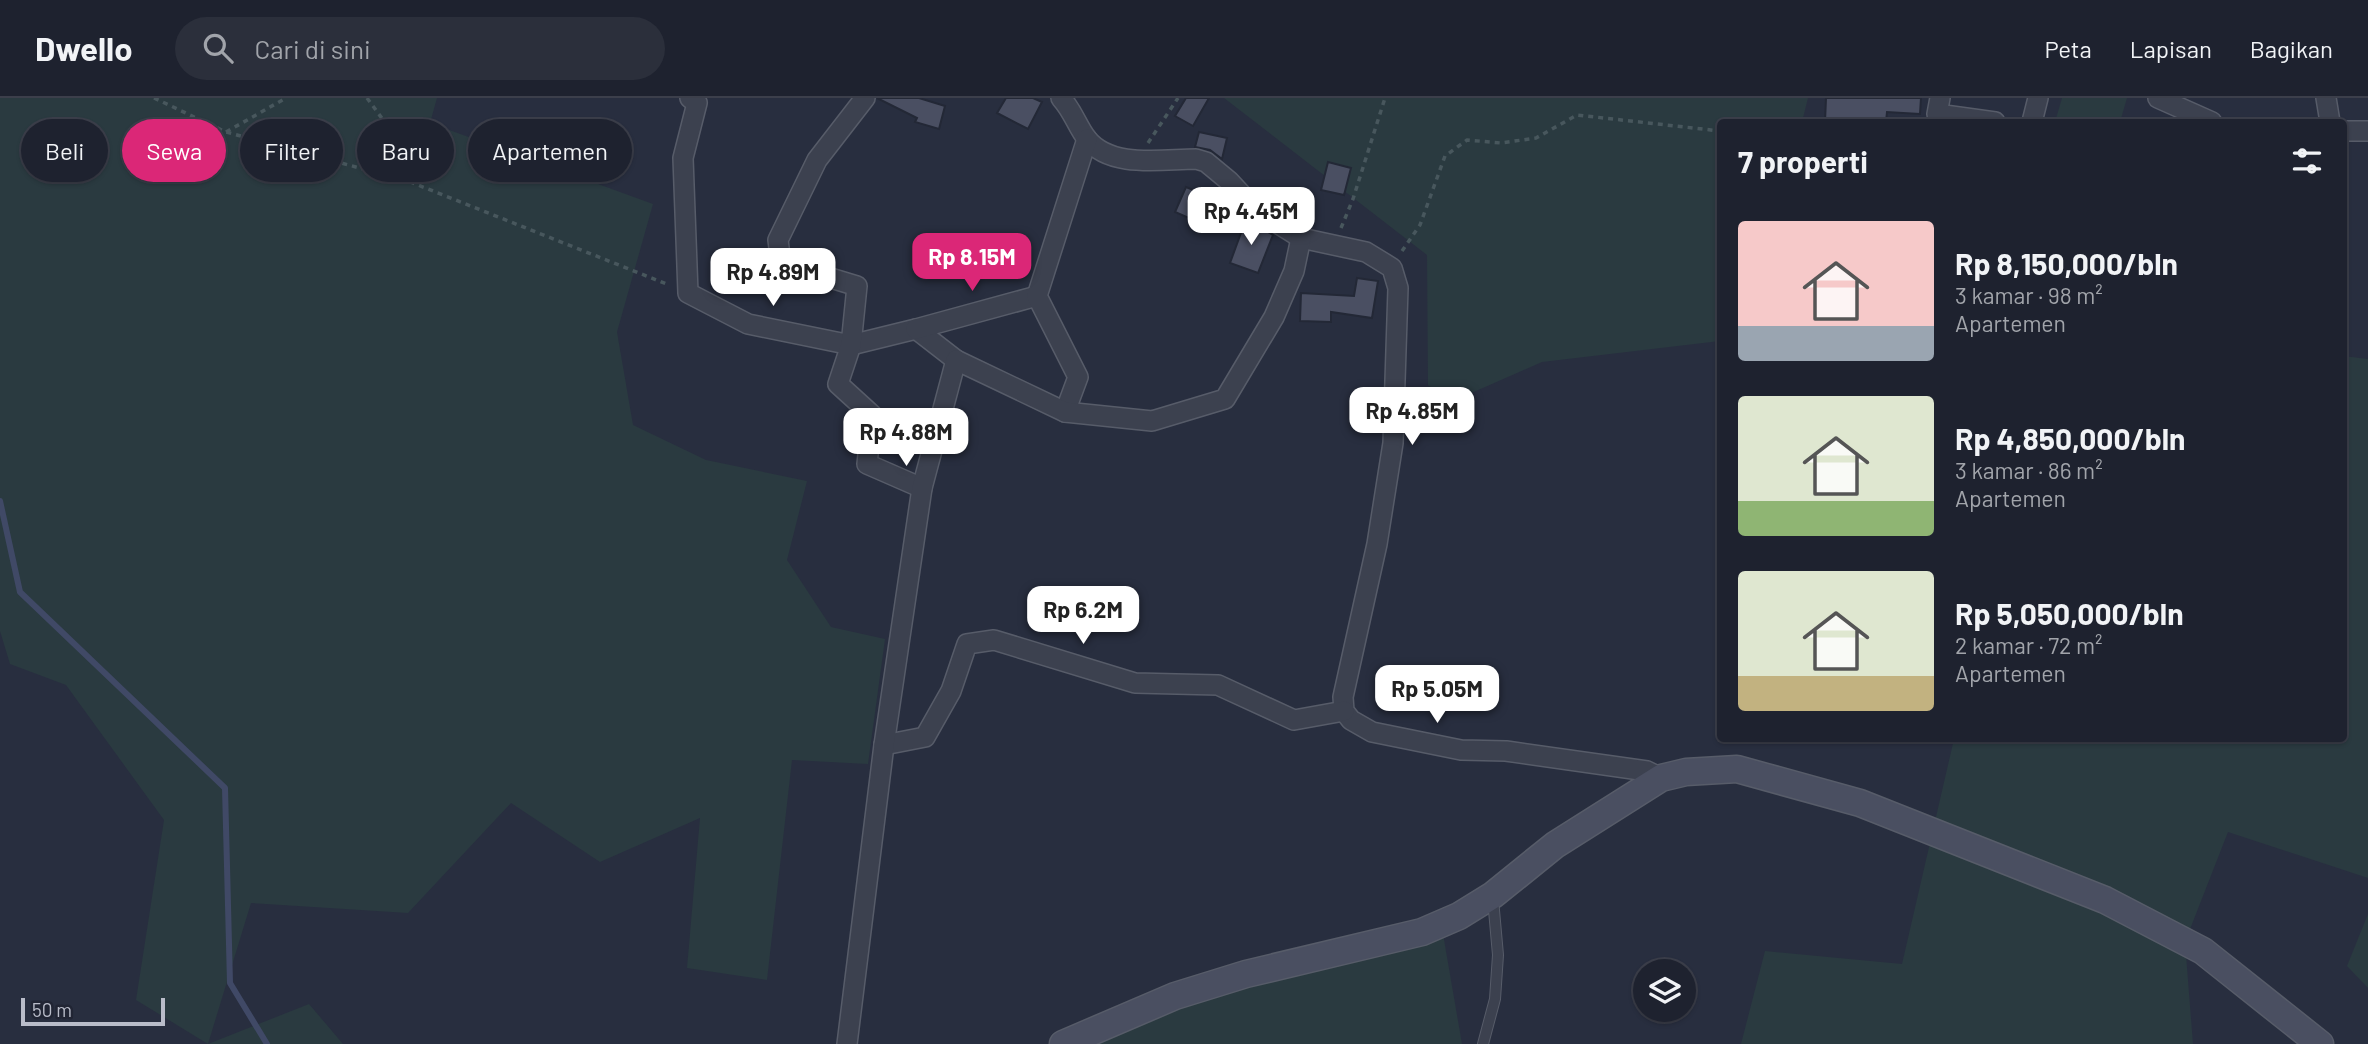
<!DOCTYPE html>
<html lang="id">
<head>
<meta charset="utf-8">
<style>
	body { margin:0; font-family:Barlow,sans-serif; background:#2b2f3b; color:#f1f3f6; height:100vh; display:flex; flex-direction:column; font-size:26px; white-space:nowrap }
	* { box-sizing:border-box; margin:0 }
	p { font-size:23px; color:#a1a4aa }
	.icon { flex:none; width:38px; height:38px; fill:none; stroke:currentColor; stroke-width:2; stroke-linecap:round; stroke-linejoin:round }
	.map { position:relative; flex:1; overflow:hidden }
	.panel { position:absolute; left:1717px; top:21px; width:630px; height:623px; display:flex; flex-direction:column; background:#1e222f; border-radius:7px; box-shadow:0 2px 5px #0004,0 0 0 2px #3c3f4b }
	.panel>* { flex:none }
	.hud { position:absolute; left:21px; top:21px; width:665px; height:63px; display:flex; gap:14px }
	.controls { position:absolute; left:1633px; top:861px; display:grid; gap:14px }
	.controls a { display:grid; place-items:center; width:63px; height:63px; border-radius:50%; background:#1e222f; box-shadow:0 2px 5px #0004,0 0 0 2px #3c3f4b; font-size:35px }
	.scale { position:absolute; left:21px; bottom:18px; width:144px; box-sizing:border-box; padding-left:7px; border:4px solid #b9bcc9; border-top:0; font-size:19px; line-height:24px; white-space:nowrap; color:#b9bcc9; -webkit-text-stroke:5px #212534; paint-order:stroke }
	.price { position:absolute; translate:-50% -60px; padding:0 16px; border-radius:14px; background:#fff; color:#222; font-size:23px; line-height:46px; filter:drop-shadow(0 2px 4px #0008) }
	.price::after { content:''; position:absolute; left:50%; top:42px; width:21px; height:16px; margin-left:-10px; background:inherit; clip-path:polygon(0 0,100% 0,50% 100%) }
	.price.on { background:#db2777; color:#fff }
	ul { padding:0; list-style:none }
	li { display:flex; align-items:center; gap:21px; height:175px; padding:0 21px }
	li span { display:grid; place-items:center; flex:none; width:196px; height:140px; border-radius:7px; color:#555 }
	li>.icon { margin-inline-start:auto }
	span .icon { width:84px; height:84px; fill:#fffc; stroke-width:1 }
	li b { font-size:30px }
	h2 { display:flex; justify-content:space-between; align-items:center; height:84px; padding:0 21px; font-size:30px }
	.pill { padding:0 24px; border-radius:32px; background:#1e222f; box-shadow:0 2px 5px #0004,0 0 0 2px #3c3f4b; font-size:24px; line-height:63px }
	.pill.on { background:#db2777; color:#fff }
	header { display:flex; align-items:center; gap:42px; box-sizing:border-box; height:98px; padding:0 35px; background:#1e222f; border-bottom:2px solid #3c3f4b }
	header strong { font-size:33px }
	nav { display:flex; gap:38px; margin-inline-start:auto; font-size:24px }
	.search { width:490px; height:63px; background:#2b2f3b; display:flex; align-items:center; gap:18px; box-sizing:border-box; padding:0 24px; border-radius:38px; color:#a1a4aa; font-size:26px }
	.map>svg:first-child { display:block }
</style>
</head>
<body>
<header>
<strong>Dwello</strong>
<div class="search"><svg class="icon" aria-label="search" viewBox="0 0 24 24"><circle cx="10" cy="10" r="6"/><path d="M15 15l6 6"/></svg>Cari di sini</div>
<nav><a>Peta</a><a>Lapisan</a><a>Bagikan</a></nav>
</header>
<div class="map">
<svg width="2368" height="946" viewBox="0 0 2368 946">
	<rect width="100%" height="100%" fill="#282e3f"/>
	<g fill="#2a3a40">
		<path d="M0,0H437L430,25L653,106L617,234L633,327L706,362L807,383L787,462L831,529L885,541L868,666L792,662L767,882L687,870L700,720L600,764L511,705L408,815L251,805L208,946L309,906L343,946H208L136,902L164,722L66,587L10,566L0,533Z"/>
		<path d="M1224,0H1808L1802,24H1720V243L1542,264L1451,304L1428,287L1427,157Z"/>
		<path d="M2062,0H2127L2120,24H2055Z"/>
		<path d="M2343,258L2368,261V780L2228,734L2185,844L2193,946H1741L1765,853L1902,866L1954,641L2343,640Z"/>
		<path d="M2368,816V890L2347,868Z"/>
		<path d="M1442,830L1462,946H1068L1239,873Z"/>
	</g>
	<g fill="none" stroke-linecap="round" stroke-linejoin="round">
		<path stroke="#404966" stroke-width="6" d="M0,403L20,494L225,690L230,885L267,946"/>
	</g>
	<g fill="#4a4f62" stroke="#232836" stroke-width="2">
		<path d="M877,0H919L945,8L939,31L915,24L917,20Z"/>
		<path d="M1006,0H1033L1042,4L1028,31L997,15Z"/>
		<path d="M1186,0H1209L1193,28L1175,18Z"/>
		<path d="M1826,0H1921L1920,16L1887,14L1886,24H1825Z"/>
		<path d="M1199,34L1227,40L1222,61L1210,52L1195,49Z"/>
		<path d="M1328,64L1351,70L1344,97L1321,92Z"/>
		<path d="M1186,89L1218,102L1207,128L1175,114Z"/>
		<path d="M1246,121L1273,137L1258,175L1230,165Z"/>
		<path d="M1357,180L1378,183L1372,220L1331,214V224L1300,223L1301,195L1354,198Z"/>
	</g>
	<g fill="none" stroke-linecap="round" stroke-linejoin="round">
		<defs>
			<path id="lane" d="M1483,946L1495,901L1498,857L1493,801"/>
			<g id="street">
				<path d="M690,0L697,5L683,60L688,195L748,226L851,247L916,231L956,262"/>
				<path d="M865,0L817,62L778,142L781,165L857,188L851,247L838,286L872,317L867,366L922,390"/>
				<path d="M1061,0C1073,13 1077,28 1087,41C1111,71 1162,61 1196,61L1206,64L1229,83L1255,111L1301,140L1366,154L1392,170L1398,190L1393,345L1377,446L1343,599L1344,613L1351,622L1372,634L1461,652L1506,653L1647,673L1661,680"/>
				<path d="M1940,0L1937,16L1995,24"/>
				<path d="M2158,0L2212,24"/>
				<path d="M2326,0L2330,24"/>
				<path d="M2032,24L2038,0"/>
				<path d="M2343,33H2368"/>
				<path d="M916,231L1037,198"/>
				<path d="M1065,314L1078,279L1037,198L1087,41"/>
				<path d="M884,647L925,639L951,593L967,546L994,542L1135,585L1218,587L1294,622L1344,613"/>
				<path d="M847,946L884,647L922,390L956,262L1065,314L1152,323L1225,301L1274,219L1294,173L1301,140"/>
			</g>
			<path id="secondary" d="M1063,946L1175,898L1246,876L1422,834L1459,818L1493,797L1555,747L1661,680L1686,674L1737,671L1860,705L2105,802L2203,853L2320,946"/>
		</defs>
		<use href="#lane" stroke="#575c69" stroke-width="12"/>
		<use href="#street" stroke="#575c69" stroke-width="22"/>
		<use href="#secondary" stroke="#575c69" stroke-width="29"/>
		<g stroke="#48575d" stroke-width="3.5" stroke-dasharray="5 5" stroke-linecap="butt">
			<path d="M154,0L226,34L408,83L669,187"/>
			<path d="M367,0L403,49L408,83"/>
			<path d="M226,34L286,0"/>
			<path d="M1148,45L1178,0"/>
			<path d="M1341,130L1353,101L1385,0"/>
			<path d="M1402,153L1420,127L1445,58L1467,42L1501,45L1536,40L1577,17L1720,33"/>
		</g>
		<use href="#lane" stroke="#3c414f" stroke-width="10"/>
		<use href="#street" stroke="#3c414f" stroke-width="19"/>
		<use href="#secondary" stroke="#4a4f61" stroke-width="26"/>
	</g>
</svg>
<div class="controls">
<a><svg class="icon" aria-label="layers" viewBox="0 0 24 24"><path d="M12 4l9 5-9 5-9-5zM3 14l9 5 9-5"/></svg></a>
</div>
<div class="scale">50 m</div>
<b class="price" style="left:1251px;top:149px">Rp 4.45M</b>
<b class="price on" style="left:972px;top:195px">Rp 8.15M</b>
<b class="price" style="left:773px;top:210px">Rp 4.89M</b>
<b class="price" style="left:1412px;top:349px">Rp 4.85M</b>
<b class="price" style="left:906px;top:370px">Rp 4.88M</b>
<b class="price" style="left:1083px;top:548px">Rp 6.2M</b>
<b class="price" style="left:1437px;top:627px">Rp 5.05M</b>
<div class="hud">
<a class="pill">Beli</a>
<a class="pill on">Sewa</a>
<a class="pill">Filter</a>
<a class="pill">Baru</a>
<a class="pill">Apartemen</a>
</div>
<section class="panel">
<h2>7 properti<svg class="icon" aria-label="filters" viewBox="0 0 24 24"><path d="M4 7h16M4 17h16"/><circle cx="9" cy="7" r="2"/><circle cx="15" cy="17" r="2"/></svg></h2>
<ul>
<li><span style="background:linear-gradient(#f6c9c9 75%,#9aa5b1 0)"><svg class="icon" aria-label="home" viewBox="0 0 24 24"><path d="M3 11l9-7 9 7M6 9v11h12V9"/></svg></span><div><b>Rp 8,150,000/bln</b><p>3 kamar · 98 m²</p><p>Apartemen</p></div></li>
<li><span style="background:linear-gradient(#dfe7d0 75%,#8fb573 0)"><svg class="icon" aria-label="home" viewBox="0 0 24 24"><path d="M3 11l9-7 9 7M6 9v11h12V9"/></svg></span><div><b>Rp 4,850,000/bln</b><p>3 kamar · 86 m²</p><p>Apartemen</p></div></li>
<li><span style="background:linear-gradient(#dfe7d0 75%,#c2b280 0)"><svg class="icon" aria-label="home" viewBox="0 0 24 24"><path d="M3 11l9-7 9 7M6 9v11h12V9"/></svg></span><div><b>Rp 5,050,000/bln</b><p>2 kamar · 72 m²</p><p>Apartemen</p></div></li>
</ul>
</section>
</div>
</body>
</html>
